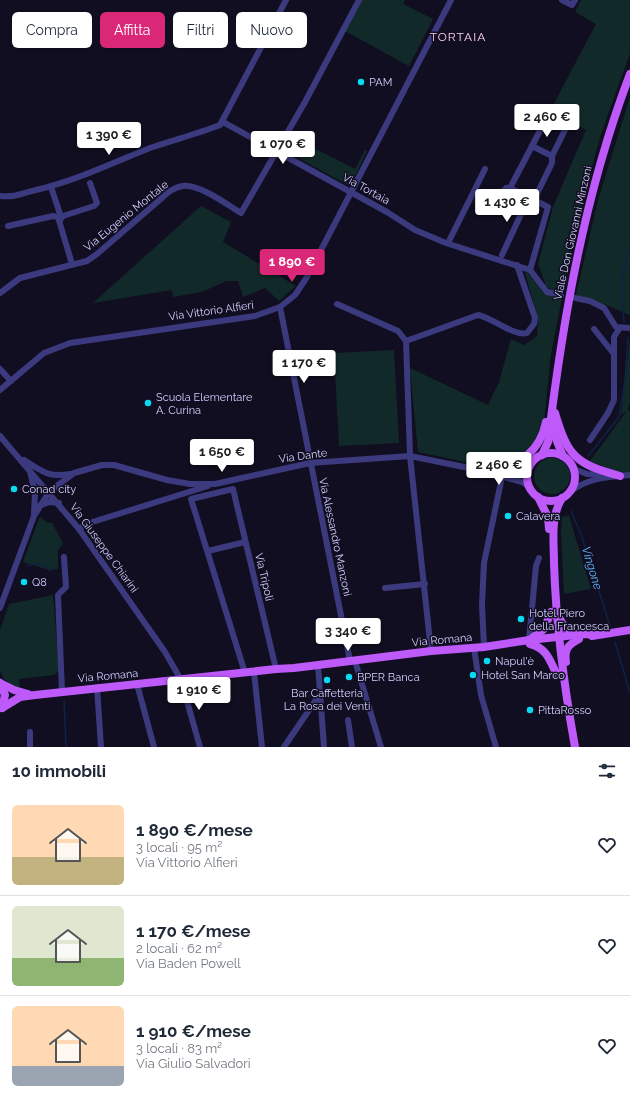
<!DOCTYPE html>
<html lang="it">
<head>
<meta charset="utf-8">
<style>
	body { margin:0; font-family:Raleway,sans-serif; background:#f2f2f3; color:#1f2937; height:100vh; display:flex; flex-direction:column; font-size:15px; white-space:nowrap }
	* { box-sizing:border-box; margin:0 }
	p { font-size:13px; color:#747a83 }
	.icon { flex:none; width:22px; height:22px; fill:none; stroke:currentColor; stroke-width:2; stroke-linecap:round; stroke-linejoin:round }
	.map { position:relative; height:747px; overflow:hidden }
	.side { display:flex; flex-direction:column; background:#fff; flex:1 }
	.side>* { flex:none }
	.guide { position:absolute; left:12px; top:12px; width:400px; height:36px; display:flex; gap:8px }
	.price { position:absolute; translate:-50% -34px; padding:0 9px; border-radius:4px; background:#fff; color:#222; font-size:13px; line-height:26px; filter:drop-shadow(0 1px 2px #0008) }
	.price::after { content:''; position:absolute; left:50%; top:24px; width:12px; height:9px; margin-left:-6px; background:inherit; clip-path:polygon(0 0,100% 0,50% 100%) }
	.price.on { background:#db2777; color:#fff }
	ul { padding:0; list-style:none }
	li { display:flex; align-items:center; gap:12px; height:100px; padding:0 12px }
	li+li { border-top:1px solid #e0e1e3 }
	li span { display:grid; place-items:center; flex:none; width:112px; height:80px; border-radius:6px; color:#555 }
	li>.icon { margin-inline-start:auto }
	span .icon { width:48px; height:48px; fill:#fffc; stroke-width:1 }
	li b { font-size:17px }
	h2 { display:flex; justify-content:space-between; align-items:center; height:48px; padding:0 12px; font-size:17px }
	.tag { padding:0 14px; border-radius:6px; background:#fff; box-shadow:0 1px 3px #0004; font-size:14px; line-height:36px }
	.tag.on { background:#db2777; color:#fff }
	.map>svg:first-child { display:block }
</style>
</head>
<body>
<div class="map">
<svg width="630" height="747" viewBox="0 0 630 747">
	<rect width="100%" height="100%" fill="#110e21"/>
	<g fill="#112a29">
		<path d="M359,0H405L403,4L433,19L409,66L343,30Z"/>
		<path d="M581,0H630V53L600,137L573,239L563,292L552,290L546,286L538,264L553,207L586,130L550,111L596,24L575,12Z"/>
		<path d="M630,97V315L594,300L576,295L598,200Z"/>
		<path d="M292,137L355,169L365,150L367,151L352,182L346,184L289,153L286,147Z"/>
		<path d="M201,206L231,222L223,242L296,286L279,301L265,288L243,297L238,281H226L202,292L173,297L172,290L93,303Z"/>
		<path d="M527,272L546,294L562,298L551,354L544,422C542,431 535,446 528,453C520,460 500,466 489,467L418,452L410,368L488,405L499,382L511,339L524,345L537,336L538,319L525,273Z"/>
		<path d="M630,338V403L628,409L630,413V472L620,473L590,461L627,411L621,415Z"/>
		<path d="M394,350L399,443L339,446L334,353Z"/>
		<circle cx="552" cy="476" r="18"/>
		<path d="M40,516L46,522L52,523L63,543L58,550V569L49,570L23,562Z"/>
		<path d="M569,516L591,589L564,594L561,531L562,517Z"/>
		<path d="M53,595L59,671L54,675L19,679L20,689L11,685L4,679L0,671V630L9,604Z"/>
	</g>
	<g fill="none" stroke-linecap="round" stroke-linejoin="round">
		<g stroke="#0e2345" stroke-width="1.5">
			<path d="M624,322C622,298 619,272 630,250"/>
			<path d="M588,456L619,417L625,380L628,338"/>
			<path d="M571,511L582,537L610,626"/>
			<path d="M28,566C36,561 44,565 51,571"/>
			<path d="M615,642L630,693"/>
			<path d="M64,700L66,747"/>
		</g>
		<g stroke="#3c3a7e" stroke-width="6">
			<path d="M562,0L572,5L575,0"/>
			<path d="M223,122L387,212L415,230L446,243L530,270L547,292L561,295"/>
			<path d="M532,146L545,121"/>
			<path d="M552,156L565,130"/>
			<path d="M51,187L60,214V220"/>
			<path d="M0,196C18,197 19,194 36,190C75,181 112,163 150,148C173,140 197,134 220,125L286,0"/>
			<path d="M498,196L506,188H510"/>
			<path d="M60,220L63,216L94,206L97,203L90,183"/>
			<path d="M8,226L53,216L58,217L72,264"/>
			<path d="M448,243L485,169"/>
			<path d="M502,255L529,197"/>
			<path d="M530,270L548,207L510,188L532,146L552,156V163L534,200"/>
			<path d="M0,293L20,278L87,261L97,254L170,191C176,188 181,185 188,186C203,187 228,205 241,213L305,102L359,0"/>
			<path d="M575,298L590,301L604,308L616,327L630,328"/>
			<path d="M337,304L398,331L406,341"/>
			<path d="M280,307L350,661"/>
			<path d="M594,329L614,354"/>
			<path d="M0,369L11,381"/>
			<path d="M0,390L44,353L70,343L255,316L280,307L295,295L307,277L451,0"/>
			<path d="M0,436L79,529L165,652L181,680L200,747"/>
			<path d="M590,440L608,413L614,400V337L619,329"/>
			<path d="M24,460C41,471 49,478 70,474"/>
			<path d="M574,469L587,474L607,475"/>
			<path d="M30,471L35,493L34,513"/>
			<path d="M498,471H516L529,468"/>
			<path d="M568,494C585,478 607,477 630,475"/>
			<path d="M39,506L49,502L59,503"/>
			<path d="M79,529L86,524L208,486"/>
			<path d="M208,551L245,542"/>
			<path d="M385,588L425,584"/>
			<path d="M0,608L34,516L49,492L74,473L102,465H114L167,480L190,484H215L310,463L410,456L474,469L522,482L531,488"/>
			<path d="M529,640L536,566L539,558"/>
			<path d="M484,647L482,605L484,563L502,477"/>
			<path d="M474,648L481,695L496,747"/>
			<path d="M431,651L410,456L406,341L478,315C493,318 515,337 527,333L534,324L535,318L517,265"/>
			<path d="M355,661L381,747"/>
			<path d="M318,665L324,747"/>
			<path d="M254,672L262,747"/>
			<path d="M245,673L191,499L233,489L276,669"/>
			<path d="M137,684L154,747"/>
			<path d="M97,687L101,747"/>
			<path d="M62,691L58,595L66,587L64,557"/>
			<path d="M348,720L352,747"/>
			<path d="M30,732V747"/>
			<path d="M284,747L320,694"/>
		</g>
		<g stroke="#be59fa" stroke-width="8">
			<path d="M555,413C568,457 576,464 620,476"/>
			<path d="M555,423L556,439L563,456"/>
			<circle cx="551" cy="477" r="24"/>
			<path d="M542,455L548,442C563,317 585,192 630,74"/>
			<path d="M493,470C520,464 540,452 546,422"/>
			<path d="M538,497L548,517L549,529"/>
			<path d="M562,498C550,517 554,541 554,563C556,625 564,686 575,747"/>
			<path d="M557,614L565,628L576,634"/>
			<path d="M592,636L630,630"/>
			<path d="M531,639L544,629L551,612"/>
			<path d="M530,644C547,648 550,661 557,675"/>
			<path d="M566,662C564,649 568,645 579,639"/>
			<path d="M0,683L14,690L28,694"/>
			<path d="M0,683L5,695L2,708"/>
			<path d="M2,708L20,697L35,695L276,669L294,668L431,651L484,647L529,640L585,634L596,635"/>
		</g>
	</g>
	<g fill="#07daf2" stroke="#110e21" stroke-width="1.5">
		<circle cx="361" cy="82" r="4"/>
		<circle cx="148" cy="403" r="4"/>
		<circle cx="14" cy="489" r="4"/>
		<circle cx="508" cy="516" r="4"/>
		<circle cx="24" cy="582" r="4"/>
		<circle cx="521" cy="619" r="4"/>
		<circle cx="487" cy="661" r="4"/>
		<circle cx="473" cy="675" r="4"/>
		<circle cx="349" cy="677" r="4"/>
		<circle cx="327" cy="680" r="4"/>
		<circle cx="530" cy="710" r="4"/>
	</g>
	<g text-anchor="middle" dominant-baseline="central" stroke-width="3" stroke-linejoin="round" paint-order="stroke">
		<g font-size="11" fill="#d4cefe" stroke="#110e21" text-anchor="start">
			<text x="369" y="82">PAM</text>
			<text x="156" y="397">Scuola Elementare<tspan x="156" dy="13">A. Curina</tspan></text>
			<text x="22" y="489">Conad city</text>
			<text x="516" y="516">Calavera</text>
			<text x="32" y="582">Q8</text>
			<text x="529" y="613">Hotel Piero<tspan x="529" dy="13">della Francesca</tspan></text>
			<text x="495" y="661">Napul'è</text>
			<text x="481" y="675">Hotel San Marco</text>
			<text x="357" y="677">BPER Banca</text>
			<text x="327" y="693" text-anchor="middle">Bar Caffetteria<tspan x="327" dy="13">La Rosa dei Venti</tspan></text>
			<text x="538" y="710">PittaRosso</text>
		</g>
		<g font-size="11" fill="#d4cefe" stroke="#110e21">
			<text transform="translate(366 189) rotate(29)">Via Tortaia</text>
			<text transform="translate(126 216) rotate(-39)">Via Eugenio Montale</text>
			<text transform="translate(573 233) rotate(-77)">Viale Don Giovanni Minzoni</text>
			<text transform="translate(211 311) rotate(-8)">Via Vittorio Alfieri</text>
			<text transform="translate(303 456) rotate(-8)">Via Dante</text>
			<text transform="translate(335 537) rotate(78)">Via Alessandro Manzoni</text>
			<text transform="translate(104 548) rotate(54)">Via Giuseppe Chiarini</text>
			<text transform="translate(264 577) rotate(77)">Via Tripoli</text>
			<text transform="translate(442 640) rotate(-5)">Via Romana</text>
			<text transform="translate(108 676) rotate(-5)">Via Romana</text>
		</g>
		<g font-size="12" letter-spacing="1" fill="#fed0ed" stroke="#110e21">
			<text x="458" y="37">TORTAIA</text>
		</g>
		<g font-size="12" font-style="italic" fill="#5fb3fb" stroke="#110e21">
			<text transform="translate(592 568) rotate(73)">Vingone</text>
		</g>
	</g>
</svg>
<b class="price" style="left:547px;top:138px">2 460 €</b>
<b class="price" style="left:109px;top:156px">1 390 €</b>
<b class="price" style="left:283px;top:165px">1 070 €</b>
<b class="price" style="left:507px;top:223px">1 430 €</b>
<b class="price on" style="left:292px;top:283px">1 890 €</b>
<b class="price" style="left:304px;top:384px">1 170 €</b>
<b class="price" style="left:222px;top:473px">1 650 €</b>
<b class="price" style="left:499px;top:486px">2 460 €</b>
<b class="price" style="left:348px;top:652px">3 340 €</b>
<b class="price" style="left:199px;top:711px">1 910 €</b>
<div class="guide">
<a class="tag">Compra</a>
<a class="tag on">Affitta</a>
<a class="tag">Filtri</a>
<a class="tag">Nuovo</a>
</div>
</div>
<section class="side">
<h2>10 immobili<svg class="icon" aria-label="filters" viewBox="0 0 24 24"><path d="M4 7h16M4 17h16"/><circle cx="9" cy="7" r="2"/><circle cx="15" cy="17" r="2"/></svg></h2>
<ul>
<li><span style="background:linear-gradient(#ffd9b3 65%,#c2b280 0)"><svg class="icon" aria-label="home" viewBox="0 0 24 24"><path d="M3 11l9-7 9 7M6 9v11h12V9"/></svg></span><div><b>1 890 €/mese</b><p>3 locali · 95 m²</p><p>Via Vittorio Alfieri</p></div><svg class="icon" aria-label="heart" viewBox="0 0 24 24"><path d="M12 20l-8-8c-3-5 5-10 8-4 3-6 11-1 8 4z"/></svg></li>
<li><span style="background:linear-gradient(#dfe7d0 65%,#8fb573 0)"><svg class="icon" aria-label="home" viewBox="0 0 24 24"><path d="M3 11l9-7 9 7M6 9v11h12V9"/></svg></span><div><b>1 170 €/mese</b><p>2 locali · 62 m²</p><p>Via Baden Powell</p></div><svg class="icon" aria-label="heart" viewBox="0 0 24 24"><path d="M12 20l-8-8c-3-5 5-10 8-4 3-6 11-1 8 4z"/></svg></li>
<li><span style="background:linear-gradient(#ffd9b3 75%,#9aa5b1 0)"><svg class="icon" aria-label="home" viewBox="0 0 24 24"><path d="M3 11l9-7 9 7M6 9v11h12V9"/></svg></span><div><b>1 910 €/mese</b><p>3 locali · 83 m²</p><p>Via Giulio Salvadori</p></div><svg class="icon" aria-label="heart" viewBox="0 0 24 24"><path d="M12 20l-8-8c-3-5 5-10 8-4 3-6 11-1 8 4z"/></svg></li>
</ul>
</section>
</body>
</html>
